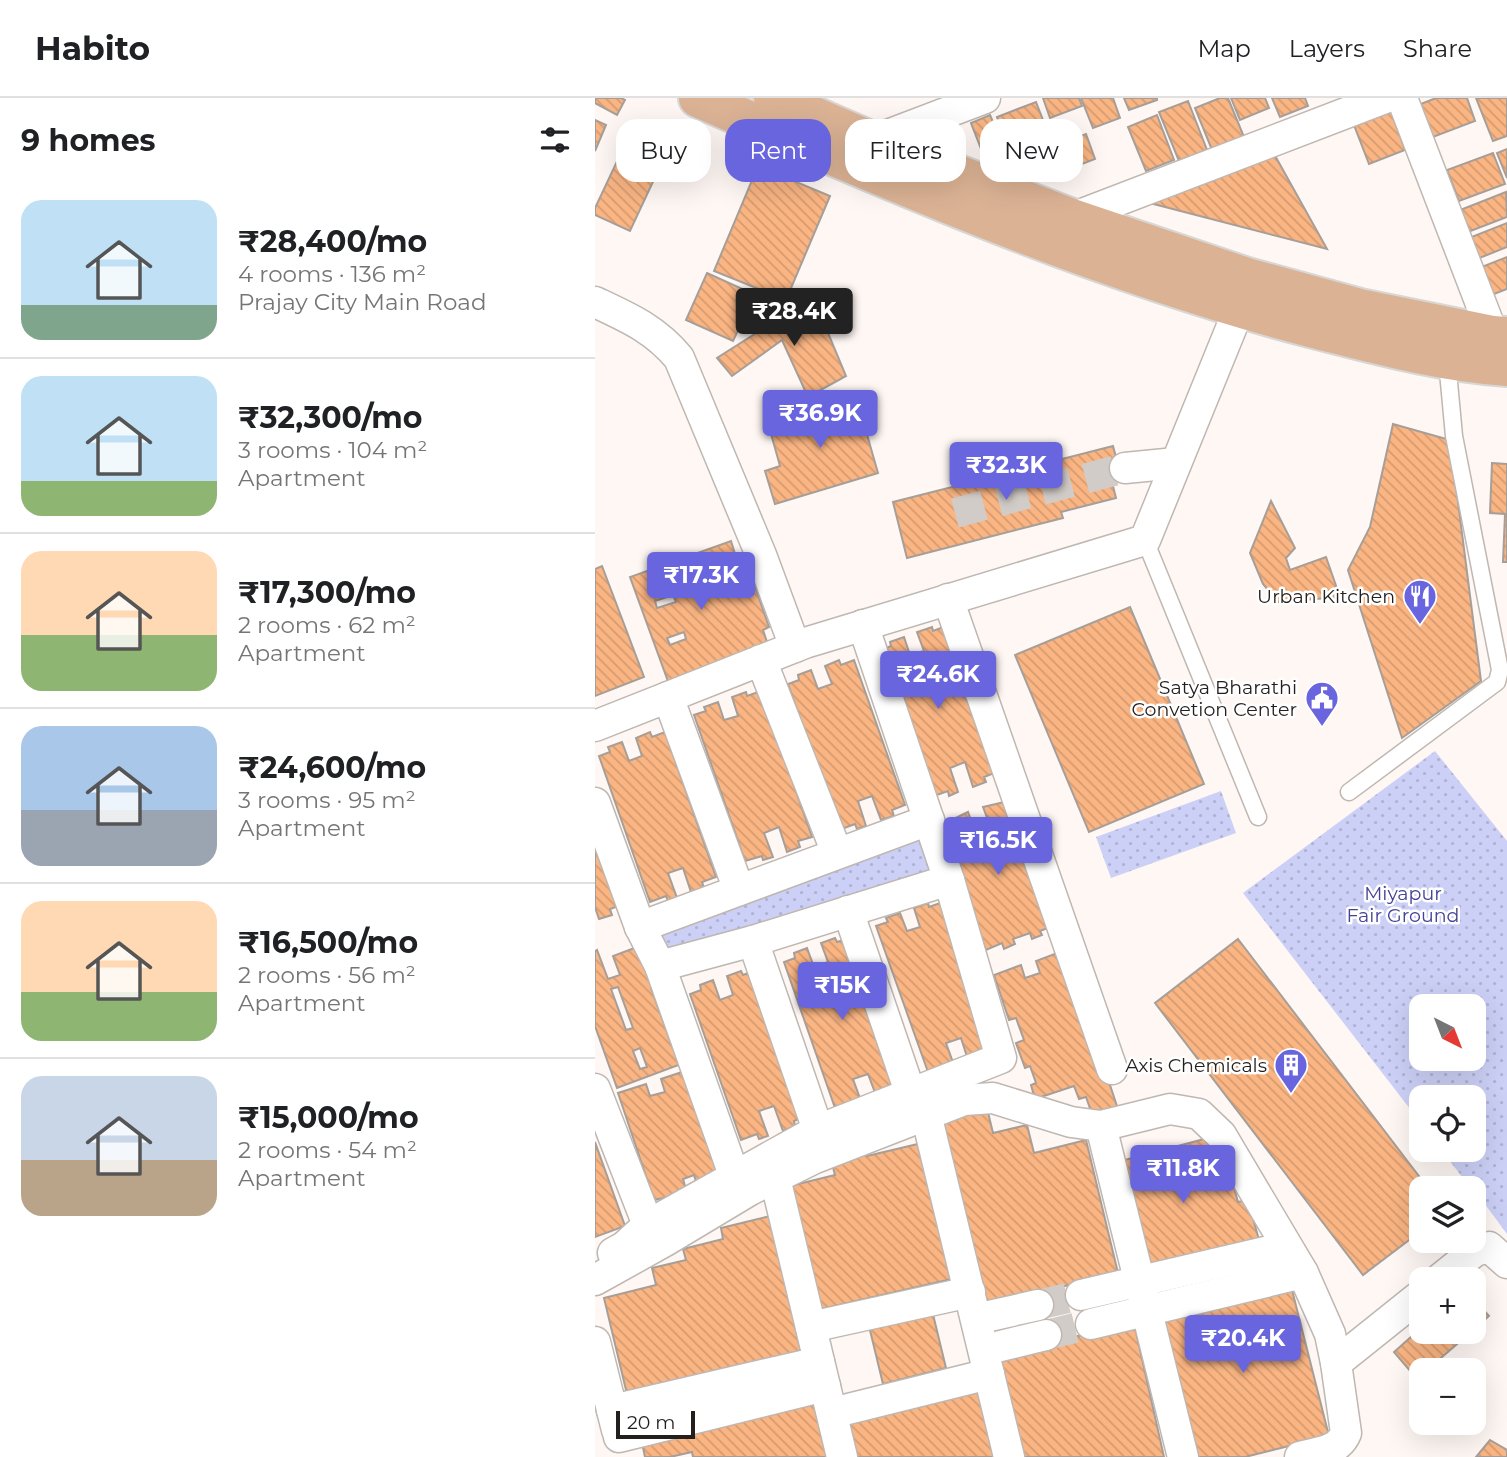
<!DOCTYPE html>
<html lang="en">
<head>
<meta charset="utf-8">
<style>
	body { margin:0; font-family:Montserrat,sans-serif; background:#f6f6f6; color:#202124; height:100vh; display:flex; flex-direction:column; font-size:26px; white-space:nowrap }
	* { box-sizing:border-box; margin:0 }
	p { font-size:23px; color:#757577 }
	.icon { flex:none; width:38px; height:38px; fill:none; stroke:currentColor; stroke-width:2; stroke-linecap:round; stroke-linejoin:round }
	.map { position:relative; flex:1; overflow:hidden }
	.panel { display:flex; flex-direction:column; background:#fff; width:595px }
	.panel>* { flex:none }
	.top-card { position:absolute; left:21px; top:21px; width:665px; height:63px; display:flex; gap:14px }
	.needle { width:46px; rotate:138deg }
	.tools { position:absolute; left:814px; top:896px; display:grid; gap:14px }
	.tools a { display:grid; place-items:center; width:77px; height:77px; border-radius:14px; background:#fff; box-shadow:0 7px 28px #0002; font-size:35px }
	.scale { position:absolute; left:21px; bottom:18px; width:79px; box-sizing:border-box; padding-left:7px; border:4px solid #231f1d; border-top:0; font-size:19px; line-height:24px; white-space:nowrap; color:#231f1d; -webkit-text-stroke:5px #fff; paint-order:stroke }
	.price { position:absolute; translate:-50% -60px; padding:0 16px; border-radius:7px; background:#6965de; color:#fff; font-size:23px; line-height:46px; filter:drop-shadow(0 2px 4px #0008) }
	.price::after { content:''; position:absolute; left:50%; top:42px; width:21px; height:16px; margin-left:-10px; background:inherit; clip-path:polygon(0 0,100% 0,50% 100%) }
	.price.selected { background:#222; color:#fff }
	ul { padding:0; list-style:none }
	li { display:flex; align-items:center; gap:21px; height:175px; padding:0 21px }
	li+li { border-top:2px solid #e0e0e0 }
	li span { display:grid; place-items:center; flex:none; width:196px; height:140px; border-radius:21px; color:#555 }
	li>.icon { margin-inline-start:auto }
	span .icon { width:84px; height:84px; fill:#fffc; stroke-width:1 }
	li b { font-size:30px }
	h2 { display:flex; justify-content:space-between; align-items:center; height:84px; padding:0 21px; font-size:30px }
	.pill { padding:0 24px; border-radius:21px; background:#fff; box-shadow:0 7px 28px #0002; font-size:24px; line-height:63px }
	.pill.selected { background:#6965de; color:#fff }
	header { display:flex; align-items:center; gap:42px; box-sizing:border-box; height:98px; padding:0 35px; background:#fff; border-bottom:2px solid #e0e0e0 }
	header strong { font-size:33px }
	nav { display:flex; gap:38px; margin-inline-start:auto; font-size:24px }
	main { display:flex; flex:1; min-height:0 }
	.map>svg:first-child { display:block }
</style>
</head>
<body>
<header>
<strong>Habito</strong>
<nav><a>Map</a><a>Layers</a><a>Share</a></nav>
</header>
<main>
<section class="panel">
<h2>9 homes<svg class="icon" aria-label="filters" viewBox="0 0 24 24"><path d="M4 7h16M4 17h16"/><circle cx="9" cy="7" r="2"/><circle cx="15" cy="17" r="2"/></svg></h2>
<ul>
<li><span style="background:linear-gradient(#bfe0f5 75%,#7fa58c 0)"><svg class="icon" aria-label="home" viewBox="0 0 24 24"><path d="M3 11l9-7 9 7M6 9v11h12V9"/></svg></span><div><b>₹28,400/mo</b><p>4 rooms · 136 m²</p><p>Prajay City Main Road</p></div></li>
<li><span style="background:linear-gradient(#bfe0f5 75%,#8fb573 0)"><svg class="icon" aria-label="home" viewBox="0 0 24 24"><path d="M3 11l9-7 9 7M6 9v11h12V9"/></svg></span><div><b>₹32,300/mo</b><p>3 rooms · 104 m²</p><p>Apartment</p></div></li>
<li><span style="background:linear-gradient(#ffd9b3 60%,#8fb573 0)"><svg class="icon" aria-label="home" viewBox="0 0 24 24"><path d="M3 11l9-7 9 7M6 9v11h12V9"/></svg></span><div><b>₹17,300/mo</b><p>2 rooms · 62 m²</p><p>Apartment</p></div></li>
<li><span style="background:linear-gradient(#a9c7e8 60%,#9aa5b1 0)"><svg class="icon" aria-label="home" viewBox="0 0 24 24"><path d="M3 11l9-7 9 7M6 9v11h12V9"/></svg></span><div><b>₹24,600/mo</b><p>3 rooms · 95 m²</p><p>Apartment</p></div></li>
<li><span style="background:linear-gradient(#ffd9b3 65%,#8fb573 0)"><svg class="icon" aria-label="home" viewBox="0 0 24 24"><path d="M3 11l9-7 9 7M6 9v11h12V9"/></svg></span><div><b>₹16,500/mo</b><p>2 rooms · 56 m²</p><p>Apartment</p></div></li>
<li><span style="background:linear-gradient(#c9d6e8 60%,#b9a48a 0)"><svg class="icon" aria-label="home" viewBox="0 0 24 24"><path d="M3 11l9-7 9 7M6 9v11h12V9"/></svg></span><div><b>₹15,000/mo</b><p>2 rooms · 54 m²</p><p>Apartment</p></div></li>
</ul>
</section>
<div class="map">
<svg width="912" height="1359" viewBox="0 0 912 1359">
	<defs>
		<pattern id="green-dots" width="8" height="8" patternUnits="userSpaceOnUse" patternTransform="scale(1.75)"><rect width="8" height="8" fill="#ccd0f6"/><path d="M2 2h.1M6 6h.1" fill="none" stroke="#afb2d2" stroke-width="1.8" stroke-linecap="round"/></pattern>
		<pattern id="building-back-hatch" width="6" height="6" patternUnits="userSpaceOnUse" patternTransform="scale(1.75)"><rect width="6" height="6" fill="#fab583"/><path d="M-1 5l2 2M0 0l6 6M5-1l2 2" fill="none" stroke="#d69b71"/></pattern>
	</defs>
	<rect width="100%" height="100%" fill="#fef7f3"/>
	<g fill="url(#green-dots)" fill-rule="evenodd">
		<path d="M840,653L912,743V1136L878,1090H876L846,1052H878V999H826V1025L648,795ZM826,908H878V961H826Z"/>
		<path d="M626,693L641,735L516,780L501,739Z"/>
		<path d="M334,722L354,782L65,868L45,829Z"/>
	</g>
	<g fill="url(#building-back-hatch)" stroke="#a69e98" stroke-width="2" fill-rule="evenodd">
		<path d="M0,0H26L30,2L22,17L0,5Z"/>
		<path d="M448,0H484L487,8L455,20Z"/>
		<path d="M486,0H518L525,20L498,30Z"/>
		<path d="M529,0H562V2L534,12Z"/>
		<path d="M625,0H633L649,39L617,52L600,10Z"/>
		<path d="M636,0H670L674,10L645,22Z"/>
		<path d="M677,0H710L713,8L685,19Z"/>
		<path d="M841,0H872L880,23L830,42L818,9Z"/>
		<path d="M881,0H912V38L898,43Z"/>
		<path d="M593,3L612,52L584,63L564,14Z"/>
		<path d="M441,4L459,50L420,66L402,19Z"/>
		<path d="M796,13L810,52L774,66L759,27Z"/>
		<path d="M395,17L408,48L388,56L376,25Z"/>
		<path d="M562,17L579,62L551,73L533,29Z"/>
		<path d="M0,22L11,27L0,53Z"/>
		<path d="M491,36L500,61L474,71L464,46Z"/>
		<path d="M33,40L70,58L35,133L0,117V110Z"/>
		<path d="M912,51V80L902,55Z"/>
		<path d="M678,54L732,151L547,103Z"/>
		<path d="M898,55L910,86L864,103L852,72Z"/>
		<path d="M163,68L235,98L191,202L119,173Z"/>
		<path d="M911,94L912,119L873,134L865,112Z"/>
		<path d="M912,125V149L882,161L874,140Z"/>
		<path d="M912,159V191L894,198L884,170Z"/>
		<path d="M112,175L174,203L163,228L148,222L138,243L91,222Z"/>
		<path d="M218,199L251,278L213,299L187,242L137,278L122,260Z"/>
		<path d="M261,298L283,375L180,406L170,373L185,368L173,325Z"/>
		<path d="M798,326L855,342L886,583L807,640L753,472L775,429Z"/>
		<path d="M518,348L527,381L517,384L521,400L466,414L468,420L312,460L298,404Z"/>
		<path d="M897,365L912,366V464H908L910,416L895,415Z"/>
		<path d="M676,403L700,450L691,460L695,472L731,459L745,499L683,504L668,486L655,455Z"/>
		<path d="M136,443L141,459L149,457L153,471L120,483L123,492L157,480L174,529L168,532L174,550L74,586L35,479ZM78,497L81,504L62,510L60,503ZM89,534L91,541L75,547L72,540Z"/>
		<path d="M7,468L49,579L0,598V471Z"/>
		<path d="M535,509L609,686L494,734L420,557Z"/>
		<path d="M351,528L402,674L389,679L391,684L378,689L370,664L355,670L363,694L354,698L353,693L336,699L285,553L296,548L295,544L309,539L315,557L329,553L322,534L337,529L338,533Z"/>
		<path d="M244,562L246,567L259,562L310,707L297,712L299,718L286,722L277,698L263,703L271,728L262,731L260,726L244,732L193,586L204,582L203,577L216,572L223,591L237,586L230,568Z"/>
		<path d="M166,593L217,739L203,743L205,749L192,754L184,729L169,735L178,759L168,762L167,758L150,763L99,617L111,613L109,609L123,604L129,622L143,618L137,599L151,594L152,598Z"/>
		<path d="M55,634L57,639L70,634L121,779L107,784L109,790L96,794L88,770L73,775L82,800L73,803L71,798L55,804L4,658L15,654L13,649L27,644L34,663L47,658L41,640Z"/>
		<path d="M414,703L460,827L445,833L447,837L437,841L435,835L418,841L420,846L409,851L407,845L391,852L346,727L373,714L379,730L394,725L388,709Z"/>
		<path d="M0,724L29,806L15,811L17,817L4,821L0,809Z"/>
		<path d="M348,804L399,950L374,965L366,940L351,945L360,970L333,974L281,828L293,824L291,820L305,815L312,833L325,829L319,810L333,805L334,809Z"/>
		<path d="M240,840L242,844L255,840L306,985L282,1000L273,976L258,981L267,1006L240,1010L189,864L200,860L199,855L212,850L219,869L233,864L226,845Z"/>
		<path d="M643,841L833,1090H826V1133L768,1177L560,905Z"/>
		<path d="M42,849L62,888L56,890L78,951L84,949L89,965L22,990L0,928V853L2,852L13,881L25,877L18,858ZM23,889L38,930L31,932L16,891ZM45,950L52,969L45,971L38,953Z"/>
		<path d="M470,852L523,1011L498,1019L491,999L484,1001L479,988L440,1001L436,987L441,985L435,968L430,970L421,945L429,942L421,920L414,922L399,877L426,867L430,880L445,875L441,863Z"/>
		<path d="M161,872L212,1018L199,1023L200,1028L188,1033L179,1008L164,1013L173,1038L164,1041L162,1036L146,1042L95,896L106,892L105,887L118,882L125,902L138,897L132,878L146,873L148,877Z"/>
		<path d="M96,971L130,1076L103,1090L99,1077L88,1081L92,1095L59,1102L23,995L51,986L55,998L70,994L66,981Z"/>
		<path d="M392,1010L398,1035L432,1027L439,1055L491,1042L523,1175L388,1208L344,1022Z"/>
		<path d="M613,1040L622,1078L635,1075L643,1104L653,1102L664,1142L549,1172L522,1064Z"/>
		<path d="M0,1044L30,1128L0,1139Z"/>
		<path d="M327,1045L357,1181L222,1212L195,1088L240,1077L236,1062L272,1054V1058Z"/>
		<path d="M175,1118L206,1254L32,1296L9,1200L61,1187L57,1170L91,1162L88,1151L128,1141L126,1130Z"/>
		<path d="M695,1184L734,1338L650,1359H596L561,1218Z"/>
		<path d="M878,1200L894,1218L878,1232Z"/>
		<path d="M336,1208L351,1270L288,1286L273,1224Z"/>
		<path d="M539,1225L569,1359H424L401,1257Z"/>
		<path d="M826,1230V1234H876L832,1272H826V1278L822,1281L799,1254Z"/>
		<path d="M387,1292L404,1359H257L249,1327Z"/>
		<path d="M220,1297L235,1359H98L97,1354L75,1359H50L46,1340Z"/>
		<path d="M895,1342L912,1352V1359H881Z"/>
	</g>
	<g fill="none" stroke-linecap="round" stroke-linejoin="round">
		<g stroke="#d2ccc8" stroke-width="30" stroke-dasharray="30 15" stroke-linecap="butt">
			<path d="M360,415L530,370"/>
			<path d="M443,1207L486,1197"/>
			<path d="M451,1237L496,1226"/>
		</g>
		<defs>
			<g id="lane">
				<path d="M550,442L663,719"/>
				<path d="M754,694L902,584L905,572L859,338L852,263"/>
			</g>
			<g id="street">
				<path d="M807,0L898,237"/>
				<path d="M277,43L390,0"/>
				<path d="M477,120L790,0"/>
				<path d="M0,204C34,220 60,231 84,260L166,457L200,549"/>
				<path d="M530,370L581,365"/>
				<path d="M353,501L517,971"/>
				<path d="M166,562L242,755"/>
				<path d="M73,599L144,792"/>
				<path d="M0,628L210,545L550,442L644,211"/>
				<path d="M0,705L45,829L65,868L139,1077"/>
				<path d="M253,813L315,994"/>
				<path d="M45,829L334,722"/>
				<path d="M158,843L223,1032"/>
				<path d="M65,868L158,843L354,782"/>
				<path d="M0,991L53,1127"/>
				<path d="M331,1016L414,1359"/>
				<path d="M506,1028L588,1359"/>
				<path d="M180,1080L247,1359"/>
				<path d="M18,1155L29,1149L53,1127L223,1032L406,960L354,782L268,527"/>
				<path d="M845,1181L880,1153L894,1149L912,1165"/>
				<path d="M0,1182L70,1143L155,1092L220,1060L369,1002L398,1000L476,1024L506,1028L575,1011L604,1016L626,1037L708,1175L735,1236L741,1265L751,1335C743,1354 723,1354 705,1359"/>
				<path d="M486,1197L692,1149"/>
				<path d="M381,1221L443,1207"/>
				<path d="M496,1226L708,1175"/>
				<path d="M216,1229L375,1194"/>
				<path d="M0,1244L22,1332"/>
				<path d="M389,1252L451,1237"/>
				<path d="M741,1265L826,1197"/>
				<path d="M17,1312L224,1264"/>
				<path d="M237,1315L394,1276"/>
				<path d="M24,1339L230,1288"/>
			</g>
			<g id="primary">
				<path d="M103,0C304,88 507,176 719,231C782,247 847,265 912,269"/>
				<path d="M178,0L277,43L477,120L652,179L765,210L898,237L912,238"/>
			</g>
		</defs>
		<use href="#lane" stroke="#bfb7b1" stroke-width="19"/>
		<use href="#street" stroke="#bfb7b1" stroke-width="33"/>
		<use href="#primary" stroke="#d7d7d6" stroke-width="42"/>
		<use href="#lane" stroke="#fff" stroke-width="16"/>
		<use href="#street" stroke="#fff" stroke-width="30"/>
		<use href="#primary" stroke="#dbb294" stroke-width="38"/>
	</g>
	<defs>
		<symbol id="restaurant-pin" viewBox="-11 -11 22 30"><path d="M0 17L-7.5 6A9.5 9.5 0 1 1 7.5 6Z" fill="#6965de" stroke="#fff"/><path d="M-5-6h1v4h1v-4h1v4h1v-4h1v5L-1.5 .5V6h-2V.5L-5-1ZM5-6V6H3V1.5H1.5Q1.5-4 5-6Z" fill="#fff"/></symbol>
		<symbol id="civic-pin" viewBox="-11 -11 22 30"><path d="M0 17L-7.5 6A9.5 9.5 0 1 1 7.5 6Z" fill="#6965de" stroke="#fff"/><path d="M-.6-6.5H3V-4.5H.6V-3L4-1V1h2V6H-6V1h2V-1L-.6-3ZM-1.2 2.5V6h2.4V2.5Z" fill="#fff"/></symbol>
		<symbol id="building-pin" viewBox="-11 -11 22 30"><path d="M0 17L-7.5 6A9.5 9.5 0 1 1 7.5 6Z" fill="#6965de" stroke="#fff"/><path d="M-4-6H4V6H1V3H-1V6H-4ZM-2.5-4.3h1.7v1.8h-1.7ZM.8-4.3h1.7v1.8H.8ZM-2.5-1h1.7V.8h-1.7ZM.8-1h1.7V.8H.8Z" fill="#fff"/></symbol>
	</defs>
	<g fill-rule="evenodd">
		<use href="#restaurant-pin" x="806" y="479" width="38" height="52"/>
		<use href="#civic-pin" x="708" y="581" width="38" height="52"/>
		<use href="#building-pin" x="677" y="948" width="38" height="52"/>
	</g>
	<g text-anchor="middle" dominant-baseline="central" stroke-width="5" stroke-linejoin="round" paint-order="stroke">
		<g font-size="19" fill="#231f1d" stroke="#fff" text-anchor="end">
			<text x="800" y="498">Urban Kitchen</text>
			<text x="702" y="589">Satya Bharathi<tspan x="702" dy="22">Convetion Center</tspan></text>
			<text x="672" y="967">Axis Chemicals</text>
		</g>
		<g font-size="19" fill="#454297" stroke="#fff">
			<text x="808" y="795">Miyapur<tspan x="808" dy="22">Fair Ground</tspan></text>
		</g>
	</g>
</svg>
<div class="tools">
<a><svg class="needle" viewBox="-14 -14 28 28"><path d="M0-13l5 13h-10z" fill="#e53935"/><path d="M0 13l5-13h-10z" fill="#757577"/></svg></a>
<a><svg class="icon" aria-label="locate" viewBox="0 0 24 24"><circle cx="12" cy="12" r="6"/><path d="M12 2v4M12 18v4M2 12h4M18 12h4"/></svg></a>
<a><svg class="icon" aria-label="layers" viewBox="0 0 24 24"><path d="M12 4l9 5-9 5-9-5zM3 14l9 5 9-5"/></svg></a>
<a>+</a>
<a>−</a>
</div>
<div class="scale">20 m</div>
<b class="price selected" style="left:199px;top:250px">₹28.4K</b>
<b class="price" style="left:225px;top:352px">₹36.9K</b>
<b class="price" style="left:411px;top:404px">₹32.3K</b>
<b class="price" style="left:106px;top:514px">₹17.3K</b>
<b class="price" style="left:343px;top:613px">₹24.6K</b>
<b class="price" style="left:403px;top:779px">₹16.5K</b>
<b class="price" style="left:247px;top:924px">₹15K</b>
<b class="price" style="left:588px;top:1107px">₹11.8K</b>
<b class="price" style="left:648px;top:1277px">₹20.4K</b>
<div class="top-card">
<a class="pill">Buy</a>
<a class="pill selected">Rent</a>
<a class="pill">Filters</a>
<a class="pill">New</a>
</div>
</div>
</main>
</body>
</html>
